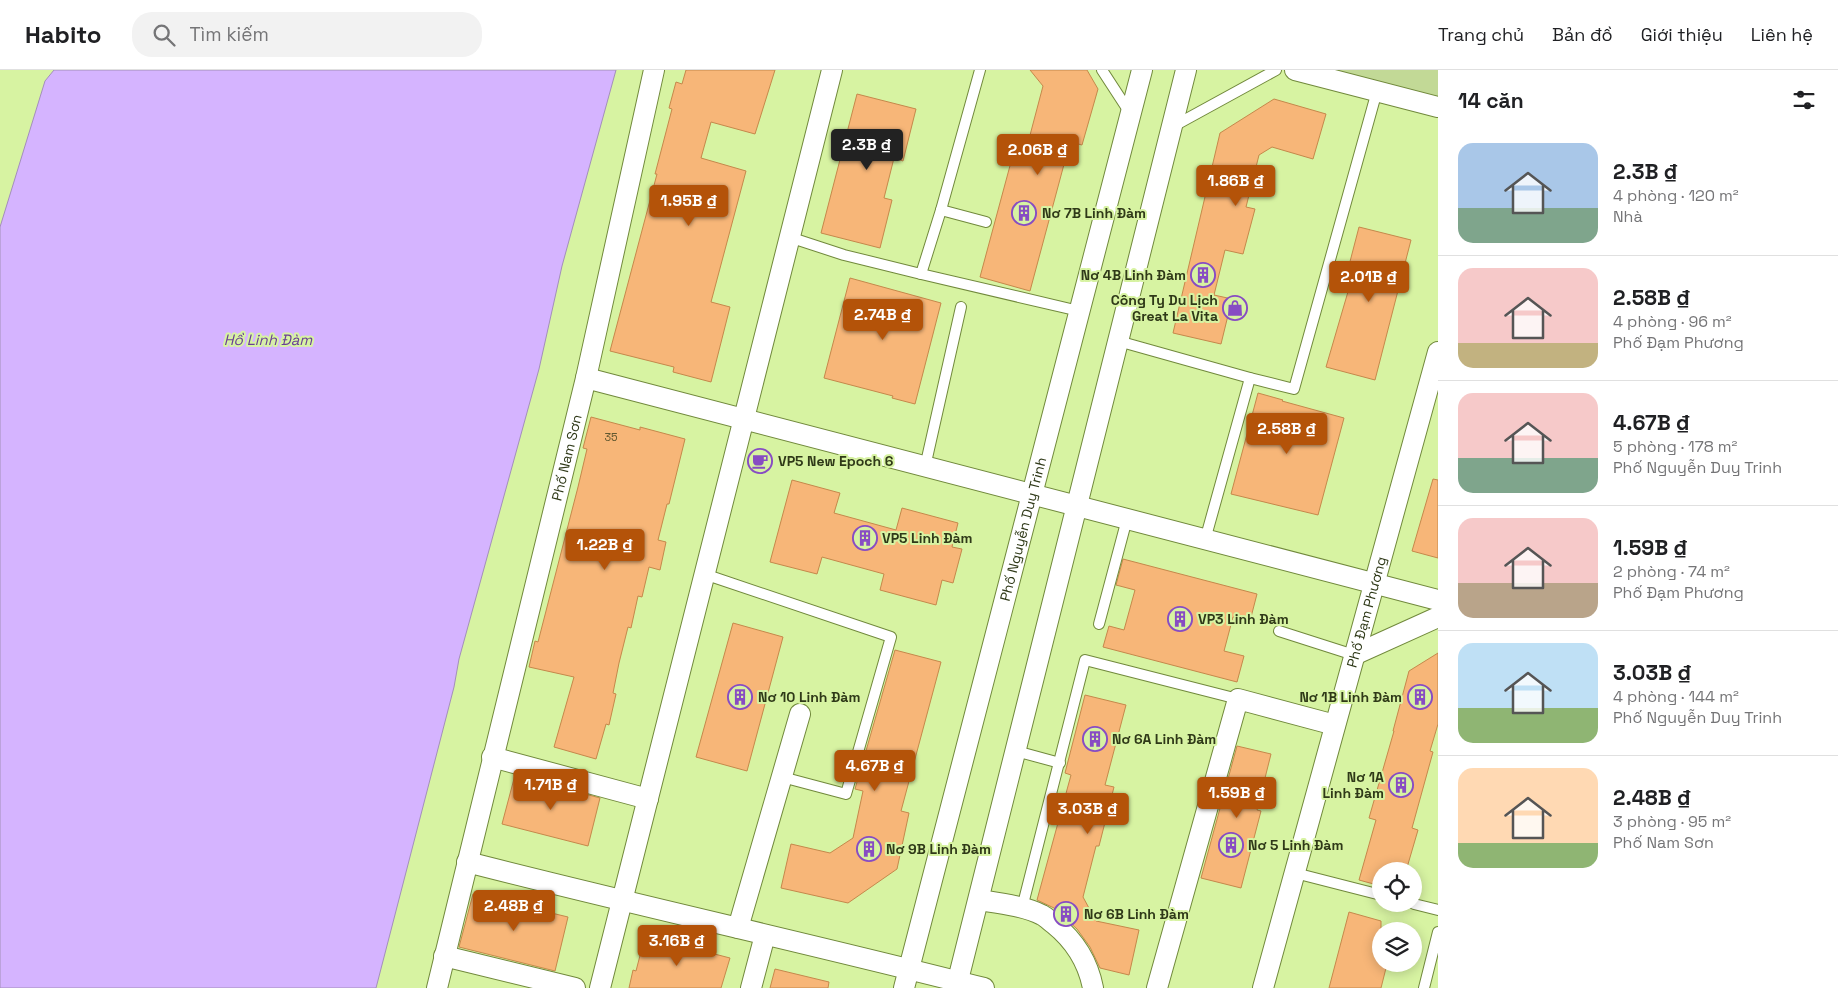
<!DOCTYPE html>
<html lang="vi">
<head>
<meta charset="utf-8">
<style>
	body { margin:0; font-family:"Space Grotesk",sans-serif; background:#f2f2f2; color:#202124; height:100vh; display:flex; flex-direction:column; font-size:19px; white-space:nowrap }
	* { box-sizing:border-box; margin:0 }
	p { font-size:16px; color:#757577 }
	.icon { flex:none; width:28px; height:28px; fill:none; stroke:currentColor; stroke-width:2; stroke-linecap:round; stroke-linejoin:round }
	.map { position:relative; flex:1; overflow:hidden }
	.details { display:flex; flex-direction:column; background:#fff; width:400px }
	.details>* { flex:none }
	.fabs { position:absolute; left:1372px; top:792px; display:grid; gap:10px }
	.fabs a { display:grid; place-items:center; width:50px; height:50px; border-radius:50%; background:#fff; box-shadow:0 2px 12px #0003; font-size:25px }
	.price { position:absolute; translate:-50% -42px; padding:0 11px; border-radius:5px; background:#b45309; color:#fff; font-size:16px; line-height:32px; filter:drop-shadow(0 1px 2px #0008) }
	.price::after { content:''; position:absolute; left:50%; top:30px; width:15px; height:11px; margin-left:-8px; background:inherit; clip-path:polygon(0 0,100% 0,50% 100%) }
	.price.active { background:#222; color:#fff }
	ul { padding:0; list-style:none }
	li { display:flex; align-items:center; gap:15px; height:125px; padding:0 20px }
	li+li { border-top:1px solid #e0e0e0 }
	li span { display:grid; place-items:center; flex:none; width:140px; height:100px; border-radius:15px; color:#555 }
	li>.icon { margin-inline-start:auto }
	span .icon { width:60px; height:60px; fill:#fffc; stroke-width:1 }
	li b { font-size:21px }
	h2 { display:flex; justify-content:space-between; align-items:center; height:60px; padding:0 20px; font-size:21px }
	header { display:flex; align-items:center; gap:30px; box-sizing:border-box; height:70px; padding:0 25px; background:#fff; border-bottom:1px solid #e0e0e0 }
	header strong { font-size:24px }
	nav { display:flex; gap:28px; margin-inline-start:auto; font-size:18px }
	.search { width:350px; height:45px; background:#f2f2f2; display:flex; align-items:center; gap:12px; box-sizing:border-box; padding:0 18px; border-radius:20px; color:#757577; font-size:19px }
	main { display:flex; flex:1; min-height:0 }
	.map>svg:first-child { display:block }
</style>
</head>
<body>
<header>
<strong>Habito</strong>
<div class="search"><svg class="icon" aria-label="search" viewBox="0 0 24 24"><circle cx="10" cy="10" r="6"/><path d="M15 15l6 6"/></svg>Tìm kiếm</div>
<nav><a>Trang chủ</a><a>Bản đồ</a><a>Giới thiệu</a><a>Liên hệ</a></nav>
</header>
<main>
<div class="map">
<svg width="1438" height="918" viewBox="0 0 1438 918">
	<rect width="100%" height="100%" fill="#d7f3a2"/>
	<path fill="#c2d996" d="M1317,0H1438V33Z"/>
	<path fill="#d5b4ff" stroke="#a38fba" d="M54,0H616L562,196L539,299L459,589L454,617L376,918H0V157L45,11Z"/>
	<g fill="#f7b678" stroke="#c5884b">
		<path d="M686,0H775L755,64L711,52L701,88L746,101L711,232L730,237L711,312L673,302L674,297L610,281L657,104H655L672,39L669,38L676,12L682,14Z"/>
		<path d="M1030,0H1087L1098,19L1082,75L1070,72L1030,221L980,207L1018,66L1029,69L1043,16Z"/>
		<path d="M857,24L916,39L903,91L894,88L884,128L892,130L880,178L821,163Z"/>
		<path d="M1274,29L1326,44L1313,89L1272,77L1259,85L1246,137L1255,139L1243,184L1225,180L1214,225L1232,229L1221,274L1173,263L1220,63Z"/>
		<path d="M1359,157L1411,170L1375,310L1326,297L1352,208L1346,207Z"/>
		<path d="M850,208L941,233L915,334L892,328L893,326L824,308Z"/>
		<path d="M1258,323L1283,330L1282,331L1344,348L1318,445L1231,424Z"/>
		<path d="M591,347L640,360V357L685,369L669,434H667L658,470L666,472L660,500L649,497L642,527L638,526L631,558L628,557L619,593L613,623L616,624L609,655L606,654L596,689L554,677L574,607L529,597L535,571L538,572L578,417L587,379L583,378Z"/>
		<path d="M1433,409L1438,410V488L1412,481Z"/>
		<path d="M792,410L840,423L834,443L896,460L902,438L958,453L952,477L962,479L953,513L942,510L936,535L880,520L884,504L822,487L817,504L770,492Z"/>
		<path d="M1123,489L1257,524L1250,551L1233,547L1224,581L1244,586L1237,612L1103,577L1109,556L1124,560L1135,520L1116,515Z"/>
		<path d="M733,553L783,567L747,701L696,687Z"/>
		<path d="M895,580L941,592L901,741L909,743L897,799L848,833L781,818L791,774L830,783L853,768L863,721L855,719Z"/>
		<path d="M1438,583V654L1430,681L1433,682L1412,758L1418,760L1406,801H1381V816L1359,810L1376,750L1369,748L1394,661H1393L1409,601Z"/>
		<path d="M1085,625L1126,635L1105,715L1114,717L1099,776H1096L1083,827L1096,851L1139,860L1129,905L1100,898L1090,877L1077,859L1054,838L1037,830L1071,705L1065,703Z"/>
		<path d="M1237,676L1271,684L1257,740L1261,741L1241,818L1201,808Z"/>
		<path d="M515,705L600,728L588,776L502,754Z"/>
		<path d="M473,824L568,847L555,901L459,877Z"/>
		<path d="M1349,842L1381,851V894H1387L1381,918H1329Z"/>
		<path d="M645,866L730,888L721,918H629L633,900L636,901Z"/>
		<path d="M775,899L829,912L828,918H770Z"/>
	</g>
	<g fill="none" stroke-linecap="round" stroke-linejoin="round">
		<defs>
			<g id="lane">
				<path d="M1102,0L1130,43"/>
				<path d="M1172,57L1276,0"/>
				<path d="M941,140L986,152"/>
				<path d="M789,167L844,185L921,204L941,140L980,0"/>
				<path d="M921,204L1079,241"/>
				<path d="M1118,271L1250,308L1294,319L1377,21"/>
				<path d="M925,397L961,237"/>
				<path d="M1205,470L1250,308"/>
				<path d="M704,504L891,567L846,724L782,707"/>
				<path d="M1099,554L1127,449"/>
				<path d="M1279,561L1354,585"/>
				<path d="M1016,681L1060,693"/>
				<path d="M1295,803L1381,825"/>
				<path d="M1414,834L1438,840"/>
				<path d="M1022,838L1085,590L1238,629"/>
				<path d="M1424,918L1438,862"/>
			</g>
			<g id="street">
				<path d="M1295,0L1438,37"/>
				<path d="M586,308L1438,530"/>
				<path d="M1354,585L1438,547"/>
				<path d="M492,687L648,729"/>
				<path d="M467,792C639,836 812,874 984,918"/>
				<path d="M979,830C998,833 1025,836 1042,845C1046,847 1050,851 1054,854C1075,871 1088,892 1093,918"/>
				<path d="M738,858L800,644"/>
				<path d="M444,886L575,918"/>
				<path id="s1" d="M437,918L586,308L654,0"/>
				<path d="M600,918L832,0"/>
				<path d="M751,918L765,865"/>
				<path id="s2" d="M904,918L1142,0"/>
				<path d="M956,918L1186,0"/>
				<path d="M1157,918L1238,629L1335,655"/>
				<path id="s3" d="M1263,918L1438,282"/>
			</g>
		</defs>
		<use href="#lane" stroke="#71893c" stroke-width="12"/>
		<use href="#street" stroke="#71893c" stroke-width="22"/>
		<use href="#lane" stroke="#fff" stroke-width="10"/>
		<use href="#street" stroke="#fff" stroke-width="20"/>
	</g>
	<defs>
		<symbol id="building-ring" viewBox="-11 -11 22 22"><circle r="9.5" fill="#d7f3a2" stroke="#874cc3" stroke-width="1.5"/><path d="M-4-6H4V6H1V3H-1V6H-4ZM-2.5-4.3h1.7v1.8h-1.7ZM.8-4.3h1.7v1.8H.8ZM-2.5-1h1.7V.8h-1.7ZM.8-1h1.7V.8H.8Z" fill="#874cc3"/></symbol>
		<symbol id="shop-ring" viewBox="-11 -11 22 22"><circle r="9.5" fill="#d7f3a2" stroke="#874cc3" stroke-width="1.5"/><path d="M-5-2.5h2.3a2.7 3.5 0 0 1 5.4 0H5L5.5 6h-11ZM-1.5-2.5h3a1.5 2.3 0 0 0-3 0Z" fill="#874cc3"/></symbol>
		<symbol id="cafe-ring" viewBox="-11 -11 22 22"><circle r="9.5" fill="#d7f3a2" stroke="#874cc3" stroke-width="1.5"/><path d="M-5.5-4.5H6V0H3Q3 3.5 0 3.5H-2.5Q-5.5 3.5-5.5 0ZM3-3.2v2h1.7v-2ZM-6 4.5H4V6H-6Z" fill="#874cc3"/></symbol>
	</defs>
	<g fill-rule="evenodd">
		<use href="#building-ring" x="1010" y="129" width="28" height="28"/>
		<use href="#building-ring" x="1189" y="191" width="28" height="28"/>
		<use href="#shop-ring" x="1221" y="224" width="28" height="28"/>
		<use href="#cafe-ring" x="746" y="377" width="28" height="28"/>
		<use href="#building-ring" x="851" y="454" width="28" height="28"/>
		<use href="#building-ring" x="1166" y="535" width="28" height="28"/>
		<use href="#building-ring" x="726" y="613" width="28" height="28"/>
		<use href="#building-ring" x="1406" y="613" width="28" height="28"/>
		<use href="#building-ring" x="1081" y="655" width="28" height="28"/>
		<use href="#building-ring" x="1387" y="701" width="28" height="28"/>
		<use href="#building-ring" x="1217" y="761" width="28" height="28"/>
		<use href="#building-ring" x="855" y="765" width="28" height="28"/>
		<use href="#building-ring" x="1052" y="830" width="28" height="28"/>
	</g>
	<g text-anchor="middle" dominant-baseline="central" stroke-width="4" stroke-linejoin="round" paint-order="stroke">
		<g font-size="11" fill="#615830">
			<text x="611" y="367">35</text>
		</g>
		<g font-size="14" font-weight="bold" fill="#2f3918" stroke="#d7f3a2" text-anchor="start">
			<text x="1042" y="143">Nơ 7B Linh Đàm</text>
			<text x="1186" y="205" text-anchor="end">Nơ 4B Linh Đàm</text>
			<text x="1218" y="230" text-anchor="end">Công Ty Du Lịch<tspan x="1218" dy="16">Great La Vita</tspan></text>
			<text x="778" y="391">VP5 New Epoch 6</text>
			<text x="882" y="468">VP5 Linh Đàm</text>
			<text x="1198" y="549">VP3 Linh Đàm</text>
			<text x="758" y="627">Nơ 10 Linh Đàm</text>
			<text x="1402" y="627" text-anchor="end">Nơ 1B Linh Đàm</text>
			<text x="1112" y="669">Nơ 6A Linh Đàm</text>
			<text x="1384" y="707" text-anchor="end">Nơ 1A<tspan x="1384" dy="16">Linh Đàm</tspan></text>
			<text x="1248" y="775">Nơ 5 Linh Đàm</text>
			<text x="886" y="779">Nơ 9B Linh Đàm</text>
			<text x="1084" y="844">Nơ 6B Linh Đàm</text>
		</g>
		<g font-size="14" fill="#2f3918" stroke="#d7f3a2">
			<text stroke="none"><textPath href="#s1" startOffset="546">Phố Nam Sơn</textPath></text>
			<text stroke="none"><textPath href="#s2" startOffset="474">Phố Nguyễn Duy Trinh</textPath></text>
			<text stroke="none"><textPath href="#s3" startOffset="390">Phố Đạm Phương</textPath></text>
		</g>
		<g font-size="15" font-style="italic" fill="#693f95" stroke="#d7f3a2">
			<text x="268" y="269">Hồ Linh Đàm</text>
		</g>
	</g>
</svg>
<div class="fabs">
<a><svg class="icon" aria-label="locate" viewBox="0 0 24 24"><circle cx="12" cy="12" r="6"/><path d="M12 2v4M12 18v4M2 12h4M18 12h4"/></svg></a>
<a><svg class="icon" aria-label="layers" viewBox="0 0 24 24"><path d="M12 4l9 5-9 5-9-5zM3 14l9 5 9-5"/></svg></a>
</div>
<b class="price active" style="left:867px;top:101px">2.3B ₫</b>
<b class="price" style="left:1038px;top:106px">2.06B ₫</b>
<b class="price" style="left:1236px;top:137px">1.86B ₫</b>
<b class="price" style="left:689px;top:157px">1.95B ₫</b>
<b class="price" style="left:1369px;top:233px">2.01B ₫</b>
<b class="price" style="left:883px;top:271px">2.74B ₫</b>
<b class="price" style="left:1287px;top:385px">2.58B ₫</b>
<b class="price" style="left:605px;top:501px">1.22B ₫</b>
<b class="price" style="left:875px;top:722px">4.67B ₫</b>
<b class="price" style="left:551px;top:741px">1.71B ₫</b>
<b class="price" style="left:1237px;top:749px">1.59B ₫</b>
<b class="price" style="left:1088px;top:765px">3.03B ₫</b>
<b class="price" style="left:514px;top:862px">2.48B ₫</b>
<b class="price" style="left:677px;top:897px">3.16B ₫</b>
</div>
<section class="details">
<h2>14 căn<svg class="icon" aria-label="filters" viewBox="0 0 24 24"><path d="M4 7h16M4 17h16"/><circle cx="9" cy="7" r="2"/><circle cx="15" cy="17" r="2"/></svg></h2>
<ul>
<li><span style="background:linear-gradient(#a9c7e8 65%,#7fa58c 0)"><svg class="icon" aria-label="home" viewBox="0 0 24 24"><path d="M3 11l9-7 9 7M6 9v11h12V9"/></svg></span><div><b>2.3B ₫</b><p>4 phòng · 120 m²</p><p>Nhà</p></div></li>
<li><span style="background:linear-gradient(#f6c9c9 75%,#c2b280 0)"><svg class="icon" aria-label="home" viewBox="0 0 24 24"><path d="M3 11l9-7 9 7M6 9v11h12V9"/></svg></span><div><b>2.58B ₫</b><p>4 phòng · 96 m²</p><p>Phố Đạm Phương</p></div></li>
<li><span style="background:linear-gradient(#f6c9c9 65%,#7fa58c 0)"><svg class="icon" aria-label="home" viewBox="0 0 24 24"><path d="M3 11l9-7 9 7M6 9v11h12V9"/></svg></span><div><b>4.67B ₫</b><p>5 phòng · 178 m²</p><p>Phố Nguyễn Duy Trinh</p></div></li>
<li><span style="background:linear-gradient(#f6c9c9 65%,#b9a48a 0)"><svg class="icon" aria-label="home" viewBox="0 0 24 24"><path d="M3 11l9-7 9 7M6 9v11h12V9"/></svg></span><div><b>1.59B ₫</b><p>2 phòng · 74 m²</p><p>Phố Đạm Phương</p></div></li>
<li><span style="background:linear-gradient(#bfe0f5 65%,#8fb573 0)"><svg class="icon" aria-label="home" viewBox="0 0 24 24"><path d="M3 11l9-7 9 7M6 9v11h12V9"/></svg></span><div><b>3.03B ₫</b><p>4 phòng · 144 m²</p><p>Phố Nguyễn Duy Trinh</p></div></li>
<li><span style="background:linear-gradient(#ffd9b3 75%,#8fb573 0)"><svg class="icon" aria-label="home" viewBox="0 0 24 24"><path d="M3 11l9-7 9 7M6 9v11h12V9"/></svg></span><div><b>2.48B ₫</b><p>3 phòng · 95 m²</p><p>Phố Nam Sơn</p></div></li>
</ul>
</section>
</main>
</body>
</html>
